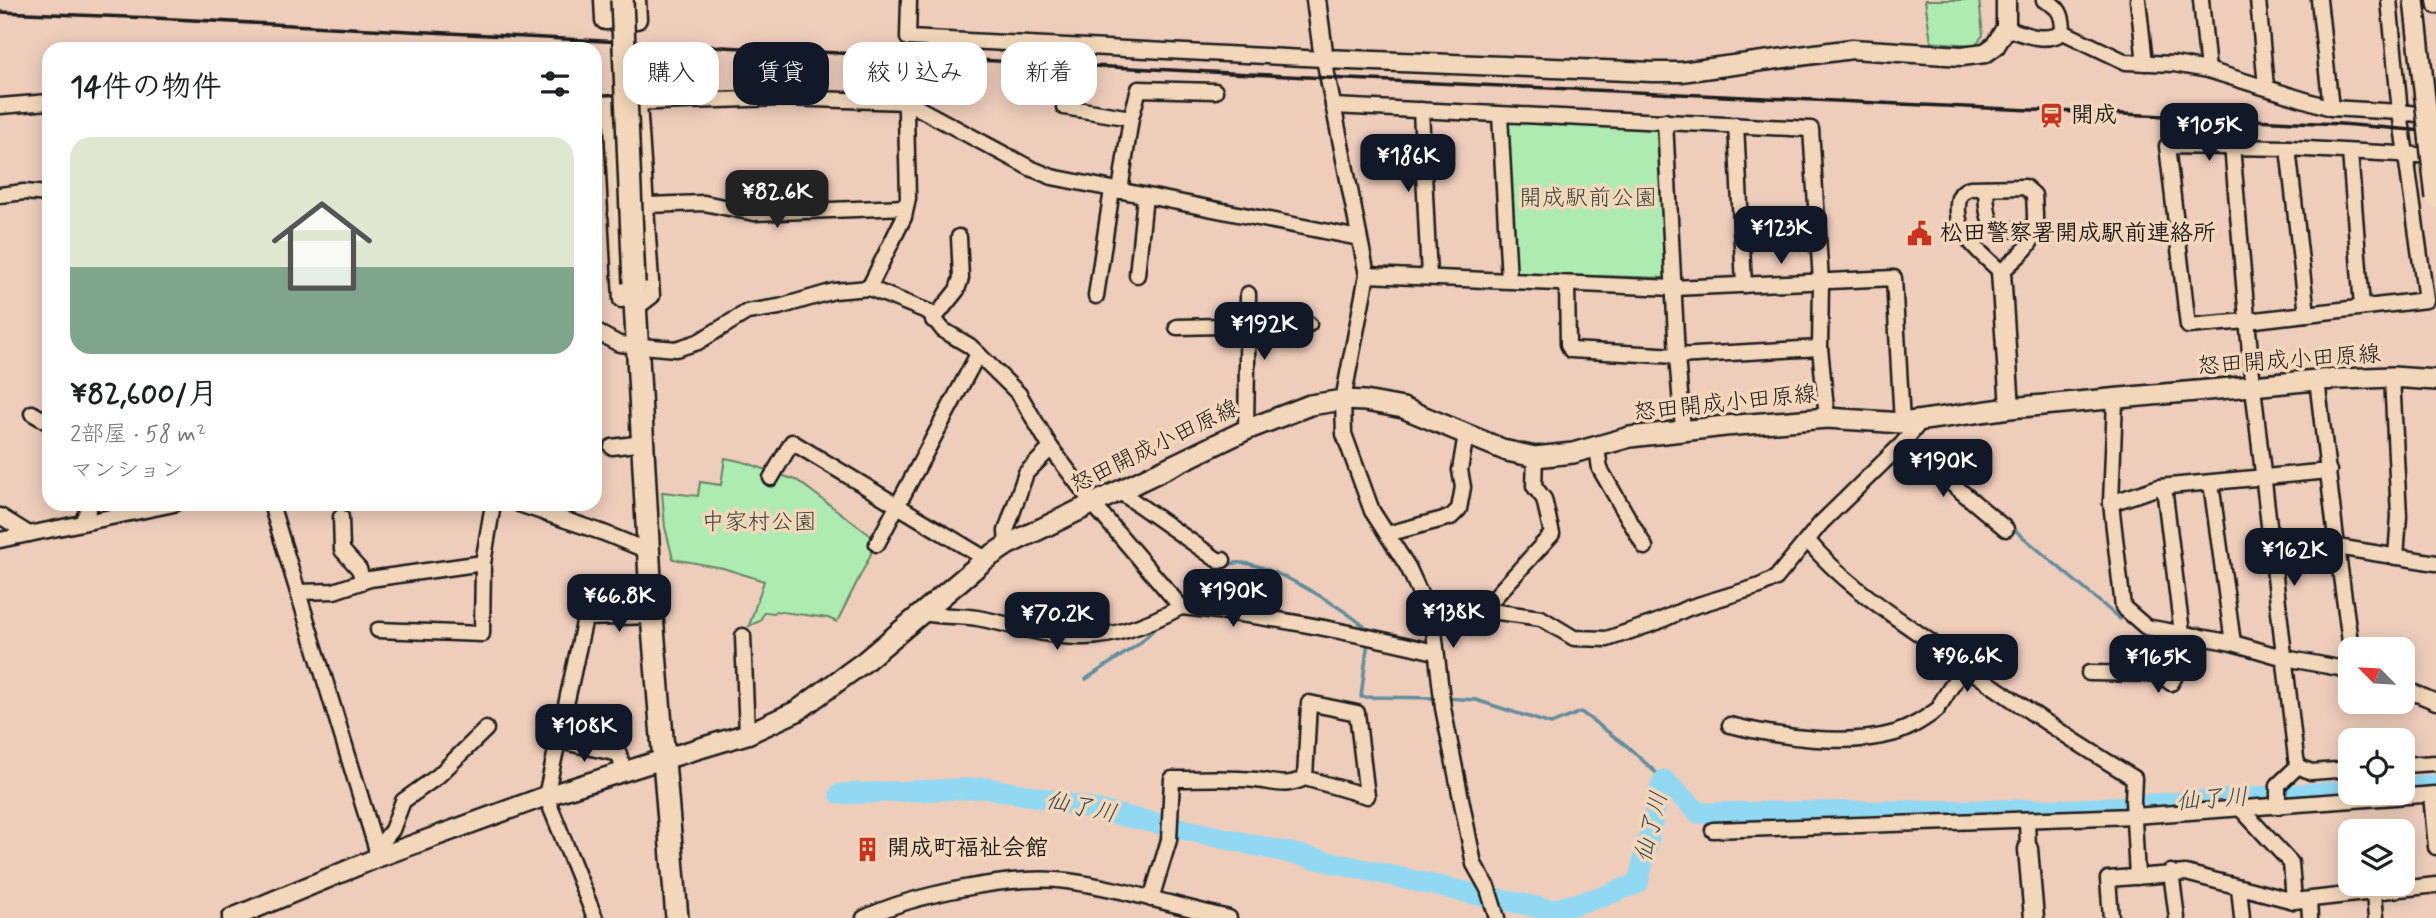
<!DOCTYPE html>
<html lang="ja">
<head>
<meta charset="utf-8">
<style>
	body { margin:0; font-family:Mynerve,"Klee One",sans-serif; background:#f6f6f6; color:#202124; height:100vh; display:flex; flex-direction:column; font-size:26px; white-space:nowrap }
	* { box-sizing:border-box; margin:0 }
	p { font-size:23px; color:#757577 }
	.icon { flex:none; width:38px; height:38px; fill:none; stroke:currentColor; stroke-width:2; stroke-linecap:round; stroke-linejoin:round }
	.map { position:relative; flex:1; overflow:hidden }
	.details { position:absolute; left:42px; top:42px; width:560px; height:469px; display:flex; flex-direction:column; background:#fff; border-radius:21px; box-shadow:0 4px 18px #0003 }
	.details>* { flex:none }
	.top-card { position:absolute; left:623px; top:42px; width:665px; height:63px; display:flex; gap:14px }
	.needle { width:46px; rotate:294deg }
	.tools { position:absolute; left:2338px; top:637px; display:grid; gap:14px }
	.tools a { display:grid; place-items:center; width:77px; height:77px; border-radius:14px; background:#fff; box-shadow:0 4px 18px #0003; font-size:35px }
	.price { position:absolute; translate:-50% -60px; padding:0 16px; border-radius:14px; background:#111827; color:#fff; font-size:23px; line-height:46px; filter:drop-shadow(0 2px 4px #0008) }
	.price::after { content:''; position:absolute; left:50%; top:42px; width:21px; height:16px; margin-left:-10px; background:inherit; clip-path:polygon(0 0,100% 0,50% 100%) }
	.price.active { background:#222; color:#fff }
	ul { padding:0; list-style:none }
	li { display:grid; align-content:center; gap:14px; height:371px; padding:0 28px }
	li span { display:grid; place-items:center; height:217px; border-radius:21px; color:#555 }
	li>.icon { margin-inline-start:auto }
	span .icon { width:126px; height:126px; fill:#fffc; stroke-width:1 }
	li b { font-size:30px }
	h2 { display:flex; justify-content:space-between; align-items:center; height:84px; padding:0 28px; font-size:30px }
	.chip { padding:0 24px; border-radius:21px; background:#fff; box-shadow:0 4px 18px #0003; font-size:24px; line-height:63px }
	.chip.active { background:#111827; color:#fff }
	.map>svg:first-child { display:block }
</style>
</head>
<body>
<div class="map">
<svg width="2436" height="918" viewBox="0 0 2436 918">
	<rect width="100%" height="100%" fill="#eecdbb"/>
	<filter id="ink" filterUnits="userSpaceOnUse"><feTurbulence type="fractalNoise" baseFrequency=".0143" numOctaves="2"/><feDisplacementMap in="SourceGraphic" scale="14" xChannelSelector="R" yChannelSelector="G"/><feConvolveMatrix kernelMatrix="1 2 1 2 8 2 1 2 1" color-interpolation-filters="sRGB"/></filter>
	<g filter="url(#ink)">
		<g fill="#aeebb1" stroke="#658466" stroke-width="2">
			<path d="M1925,0H1979L1983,35L1975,45L1931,42Z"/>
			<path d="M1515,119L1660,124L1670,278L1514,274L1506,125Z"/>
			<path d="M725,458L744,462L798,481L874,538L870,540L871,554L837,622L828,618L775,611L774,613L764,612L760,621L749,626L764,581L723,568L673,559L665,527L662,492L698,496L700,482L721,485Z"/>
		</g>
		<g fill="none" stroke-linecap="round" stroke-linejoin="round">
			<g stroke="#628d9d" stroke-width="3.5">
				<path d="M2009,525L2120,619"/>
				<path d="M1182,600C1196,586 1214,567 1235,563C1265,559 1341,607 1365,627L1366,634"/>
				<path d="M1368,641L1361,697L1437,698"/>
				<path d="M2206,645L2260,658"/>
				<path d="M2303,668L2342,677"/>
				<path d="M1086,679L1139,644L1160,623"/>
				<path d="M1445,698L1476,700L1551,724L1581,712L1627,746L1664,780"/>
			</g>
			<g stroke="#91d9f3" stroke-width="21">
				<path d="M2403,787L2436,785"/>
				<path d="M840,794L987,788L1043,798L1460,891L1552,910L1602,897L1638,883L1659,793L1664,780L1699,813L2080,809L2350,791"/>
			</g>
			<defs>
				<g id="minor">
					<path d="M909,0L908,38L1324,59L1367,275L1343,400L1344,434L1372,511L1408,567L1433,622L1443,708L1474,864L1488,889L1497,918"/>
					<path d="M2138,0L2145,63"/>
					<path d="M2201,0L2208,70"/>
					<path d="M2258,0L2266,87"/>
					<path d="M2319,0L2331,108"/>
					<path d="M2435,0L2436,6"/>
					<path d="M2006,28C2023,34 2046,44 2063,32C2063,15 2060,7 2044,0"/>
					<path d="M2063,32L2126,62L2174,64L2208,70L2331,108L2400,112L2389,0"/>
					<path d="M595,104L783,98L907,102L1030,168L1052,177L1359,238"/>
					<path d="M611,104L621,300"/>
					<path d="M0,106L49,102"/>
					<path d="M1333,106L1811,129L1821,281L1820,348L1827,418"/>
					<path d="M1064,107L1131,118"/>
					<path d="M1421,110L1429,277"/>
					<path d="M1500,115L1509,280"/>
					<path d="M2435,116L2400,112L2426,300L2247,321L2188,326L2167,146L2288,148L2436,156"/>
					<path d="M1665,121L1677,356L1683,430"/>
					<path d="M1736,125L1744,285"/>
					<path d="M2232,146L2253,387L2296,758L2298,766L2311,772L2350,769"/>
					<path d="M2288,148L2307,314"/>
					<path d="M2350,152L2362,307"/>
					<path d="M2025,187L2034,195C2037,243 2036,240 2001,272C1981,252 1955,236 1958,205C1958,196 1962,191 1970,188Z"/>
					<path d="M1986,188C1987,234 1993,230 2036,229"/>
					<path d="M1120,191L1131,118L1139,89L1215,91"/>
					<path d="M0,195L24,192L49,194"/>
					<path d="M616,214L647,205L704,203L754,213L906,207"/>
					<path d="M1137,275L1145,196"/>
					<path d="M1367,275L1674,288L1894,278L1902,423"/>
					<path d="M1567,285L1568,344L1571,350L1677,356L1820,348"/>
					<path d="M869,288L904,217L908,198L905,71"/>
					<path d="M1096,296L1112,190"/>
					<path d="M635,309L652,296L639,103"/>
					<path d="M933,320L957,290L961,278L959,237"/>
					<path d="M1177,327L1309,324"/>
					<path d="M595,331L619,344L676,349L698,342L747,312L779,307L834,291L869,288L929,312L943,330L970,346L1019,394L1051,448L1093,504L1181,607C1267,615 1351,632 1435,652"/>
					<path d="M2392,377L2399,516L2396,557"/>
					<path d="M2317,380L2337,547L2436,563"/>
					<path d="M2115,400L2111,503L2123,607L2146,627L2233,643L2285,658L2350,670"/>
					<path d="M32,413L49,423"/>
					<path d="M1246,430L1248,294"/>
					<path d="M1903,443L2006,529"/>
					<path d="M612,447L642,443"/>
					<path d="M1597,448L1600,469L1645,547"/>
					<path d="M771,478L792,442L986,559"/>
					<path d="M2211,483L2233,643"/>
					<path d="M2164,487L2182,633"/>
					<path d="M1119,491L1219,561L1223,560"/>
					<path d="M2111,503L2159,487L2329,471"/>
					<path d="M271,504L379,857"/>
					<path d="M519,504L604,533L648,551"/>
					<path d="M0,516L29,534"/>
					<path d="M341,517L342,550L359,569L363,581"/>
					<path d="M82,522L91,504"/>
					<path d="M1387,534L1451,517L1459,509L1463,487L1460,470L1466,434"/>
					<path d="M0,540L174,504"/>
					<path d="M1808,541C1844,584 1890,613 1935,645C2000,692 2066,737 2134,778L2133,800L2137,877"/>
					<path d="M877,544L978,354"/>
					<path d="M1007,545L1006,531L1026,473L1051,448"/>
					<path d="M2337,547L2351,649"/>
					<path d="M298,592L334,591L370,579L483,563"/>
					<path d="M1483,610L1552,534L1544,499L1534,486L1535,457"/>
					<path d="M923,613C941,617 959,615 977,618C1012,624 1048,638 1084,637C1116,637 1153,622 1181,607"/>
					<path d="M1433,622L1483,610L1541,618L1574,638L1607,639L1657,622L1688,608L1760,586L1776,578L1821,523L1903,443L1920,422"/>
					<path d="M378,630L482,634L483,563L493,504"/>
					<path d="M743,636L747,734"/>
					<path d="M2089,673L2159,674L2171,683L2198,636"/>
					<path d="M2403,688L2436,702"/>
					<path d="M1941,703L1964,666"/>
					<path d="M1730,725C1779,737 1846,747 1895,733C1911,728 1924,719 1937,710"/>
					<path d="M559,741L619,754L624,772"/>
					<path d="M2403,765L2436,763"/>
					<path d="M2431,795L2436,847"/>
					<path d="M2278,806V785L2298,766"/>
					<path d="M2241,809L2291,863L2294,901"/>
					<path d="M2027,820L2028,849"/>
					<path d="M1713,830L2134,816L2436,794"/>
					<path d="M376,850L392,830L403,801L438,776L486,729"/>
					<path d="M2171,872L2177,918"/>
					<path d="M2239,887L2242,918"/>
					<path d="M2374,893L2376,918"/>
					<path d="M1151,899L1169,840L1172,779C1199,779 1228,777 1256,780C1277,782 1284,788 1305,778L1367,796L1357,713L1309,703L1305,778"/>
					<path d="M2309,900L2310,918"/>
					<path d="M595,918L546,796L585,618L652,616"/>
					<path d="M864,918C912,895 1013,874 1067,881C1121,888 1175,906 1229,918"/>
					<path d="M2111,918L2108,879L2186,873L2294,901L2436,885"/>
				</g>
				<g id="tertiary">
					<path d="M604,0L605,20L637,19L636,0"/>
					<path d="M1316,0L1324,59L1652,72H1681L1852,49L1962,56L1985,53L1995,46L2006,28V0"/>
					<path d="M2001,272L2010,408"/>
					<path d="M2028,849L2034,918"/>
					<path d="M232,918L379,857L546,796L664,759"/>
				</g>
				<path id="secondary" d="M664,759L747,734L797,711L864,662L986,559L1007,545L1246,430L1310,405L1343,400L1365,401L1403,408L1507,451L1535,457L1573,453L1630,437L1725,426L1827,418L1902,423L2010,408L2317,380L2392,377L2436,380"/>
				<path id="primary" d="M634,283L652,616L677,918"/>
			</defs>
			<use href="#minor" stroke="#1c1c1c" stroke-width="19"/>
			<use href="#tertiary" stroke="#1c1c1c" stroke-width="23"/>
			<use href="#secondary" stroke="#1c1c1c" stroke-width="24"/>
			<use href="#primary" stroke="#1c1c1c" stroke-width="26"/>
			<use href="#minor" stroke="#f3d7ba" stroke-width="14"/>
			<use href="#tertiary" stroke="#f3d7ba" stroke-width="18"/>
			<use href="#secondary" stroke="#f3d7ba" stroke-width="19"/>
			<use href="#primary" stroke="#f3d7ba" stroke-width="21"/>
			<path stroke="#1c1c1c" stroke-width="3.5" d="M0,12L154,18L1327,78L2341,124L2436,132"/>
			<defs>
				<path id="secondary-bridge" d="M2414,0L2436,198"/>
				<path id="primary-bridge" d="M622,0L634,283"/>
			</defs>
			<use href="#secondary-bridge" stroke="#1c1c1c" stroke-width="24" stroke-linecap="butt"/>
			<use href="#primary-bridge" stroke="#1c1c1c" stroke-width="26" stroke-linecap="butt"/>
			<use href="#secondary-bridge" stroke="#f3d7ba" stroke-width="19"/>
			<use href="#primary-bridge" stroke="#f3d7ba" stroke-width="21"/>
		</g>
	</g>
	<defs>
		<symbol id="station-bare" viewBox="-9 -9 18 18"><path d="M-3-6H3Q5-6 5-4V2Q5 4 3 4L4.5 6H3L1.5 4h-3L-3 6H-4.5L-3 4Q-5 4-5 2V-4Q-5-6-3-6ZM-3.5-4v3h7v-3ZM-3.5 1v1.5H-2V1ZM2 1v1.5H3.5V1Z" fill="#c8321e" stroke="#f3d7ba" stroke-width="2.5" paint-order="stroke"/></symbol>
		<symbol id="civic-bare" viewBox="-9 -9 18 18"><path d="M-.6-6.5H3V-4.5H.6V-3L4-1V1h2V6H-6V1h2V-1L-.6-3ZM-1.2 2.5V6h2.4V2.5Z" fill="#c8321e" stroke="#f3d7ba" stroke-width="2.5" paint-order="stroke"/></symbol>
		<symbol id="building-bare" viewBox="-9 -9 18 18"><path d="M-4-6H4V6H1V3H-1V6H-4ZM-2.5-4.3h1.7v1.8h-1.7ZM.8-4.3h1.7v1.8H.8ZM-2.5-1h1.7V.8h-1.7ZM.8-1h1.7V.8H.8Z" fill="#c8321e" stroke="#f3d7ba" stroke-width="2.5" paint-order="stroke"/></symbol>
	</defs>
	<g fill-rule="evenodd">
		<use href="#station-bare" x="2034" y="98" width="35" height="35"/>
		<use href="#civic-bare" x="1902" y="216" width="35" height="35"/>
		<use href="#building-bare" x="850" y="832" width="35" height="35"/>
	</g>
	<g text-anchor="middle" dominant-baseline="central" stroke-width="7" stroke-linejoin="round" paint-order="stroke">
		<g font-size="23" font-weight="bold" fill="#1c1c1c" stroke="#f3d7ba" text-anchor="start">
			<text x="2071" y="116">開成</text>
			<text x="1940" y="234">松田警察署開成駅前連絡所</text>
			<text x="887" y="849">開成町福祉会館</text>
		</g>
		<g font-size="23" fill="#39453a" stroke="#f3d7ba">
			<text x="1588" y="199">開成駅前公園</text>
			<text x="759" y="523">中家村公園</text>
		</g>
		<g font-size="23" fill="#1c1c1c" stroke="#f3d7ba">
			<text transform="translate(2289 361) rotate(-4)">怒田開成小田原線</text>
			<text transform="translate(1725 404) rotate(-6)">怒田開成小田原線</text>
			<text transform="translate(1155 447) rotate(-26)">怒田開成小田原線</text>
		</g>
		<g font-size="24" font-style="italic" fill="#394b52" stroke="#f3d7ba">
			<text transform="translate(2212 800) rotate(-4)">仙了川</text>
			<text transform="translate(1081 808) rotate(12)">仙了川</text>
			<text transform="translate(1652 827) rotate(-76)">仙了川</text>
		</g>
	</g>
</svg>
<div class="tools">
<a><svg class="needle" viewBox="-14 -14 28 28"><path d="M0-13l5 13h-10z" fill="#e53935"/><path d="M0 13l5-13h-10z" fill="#757577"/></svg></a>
<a><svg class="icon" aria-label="locate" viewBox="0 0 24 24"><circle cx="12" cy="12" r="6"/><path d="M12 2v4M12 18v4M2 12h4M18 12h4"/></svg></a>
<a><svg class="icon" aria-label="layers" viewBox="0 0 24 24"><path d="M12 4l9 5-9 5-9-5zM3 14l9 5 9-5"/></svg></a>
</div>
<b class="price" style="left:2209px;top:163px">¥105K</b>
<b class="price" style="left:1408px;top:194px">¥186K</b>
<b class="price active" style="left:777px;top:230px">¥82.6K</b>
<b class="price" style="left:1781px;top:266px">¥123K</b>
<b class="price" style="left:1264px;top:362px">¥192K</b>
<b class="price" style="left:1943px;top:499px">¥190K</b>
<b class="price" style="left:2294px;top:588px">¥162K</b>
<b class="price" style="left:1233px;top:629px">¥190K</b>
<b class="price" style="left:619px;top:634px">¥66.8K</b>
<b class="price" style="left:1453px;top:650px">¥138K</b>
<b class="price" style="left:1057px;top:652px">¥70.2K</b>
<b class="price" style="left:1967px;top:694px">¥96.6K</b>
<b class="price" style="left:2158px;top:695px">¥165K</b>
<b class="price" style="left:584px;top:764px">¥108K</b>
<div class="top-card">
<a class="chip">購入</a>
<a class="chip active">賃貸</a>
<a class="chip">絞り込み</a>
<a class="chip">新着</a>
</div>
<section class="details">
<h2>14件の物件<svg class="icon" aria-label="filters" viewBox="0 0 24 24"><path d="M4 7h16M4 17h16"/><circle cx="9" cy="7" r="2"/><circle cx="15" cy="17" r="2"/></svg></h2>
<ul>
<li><span style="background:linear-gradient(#dfe7d0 60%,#7fa58c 0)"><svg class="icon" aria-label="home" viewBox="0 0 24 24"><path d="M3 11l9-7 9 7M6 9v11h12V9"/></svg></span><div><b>¥82,600/月</b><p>2部屋 · 58 m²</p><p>マンション</p></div></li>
</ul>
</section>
</div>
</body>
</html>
